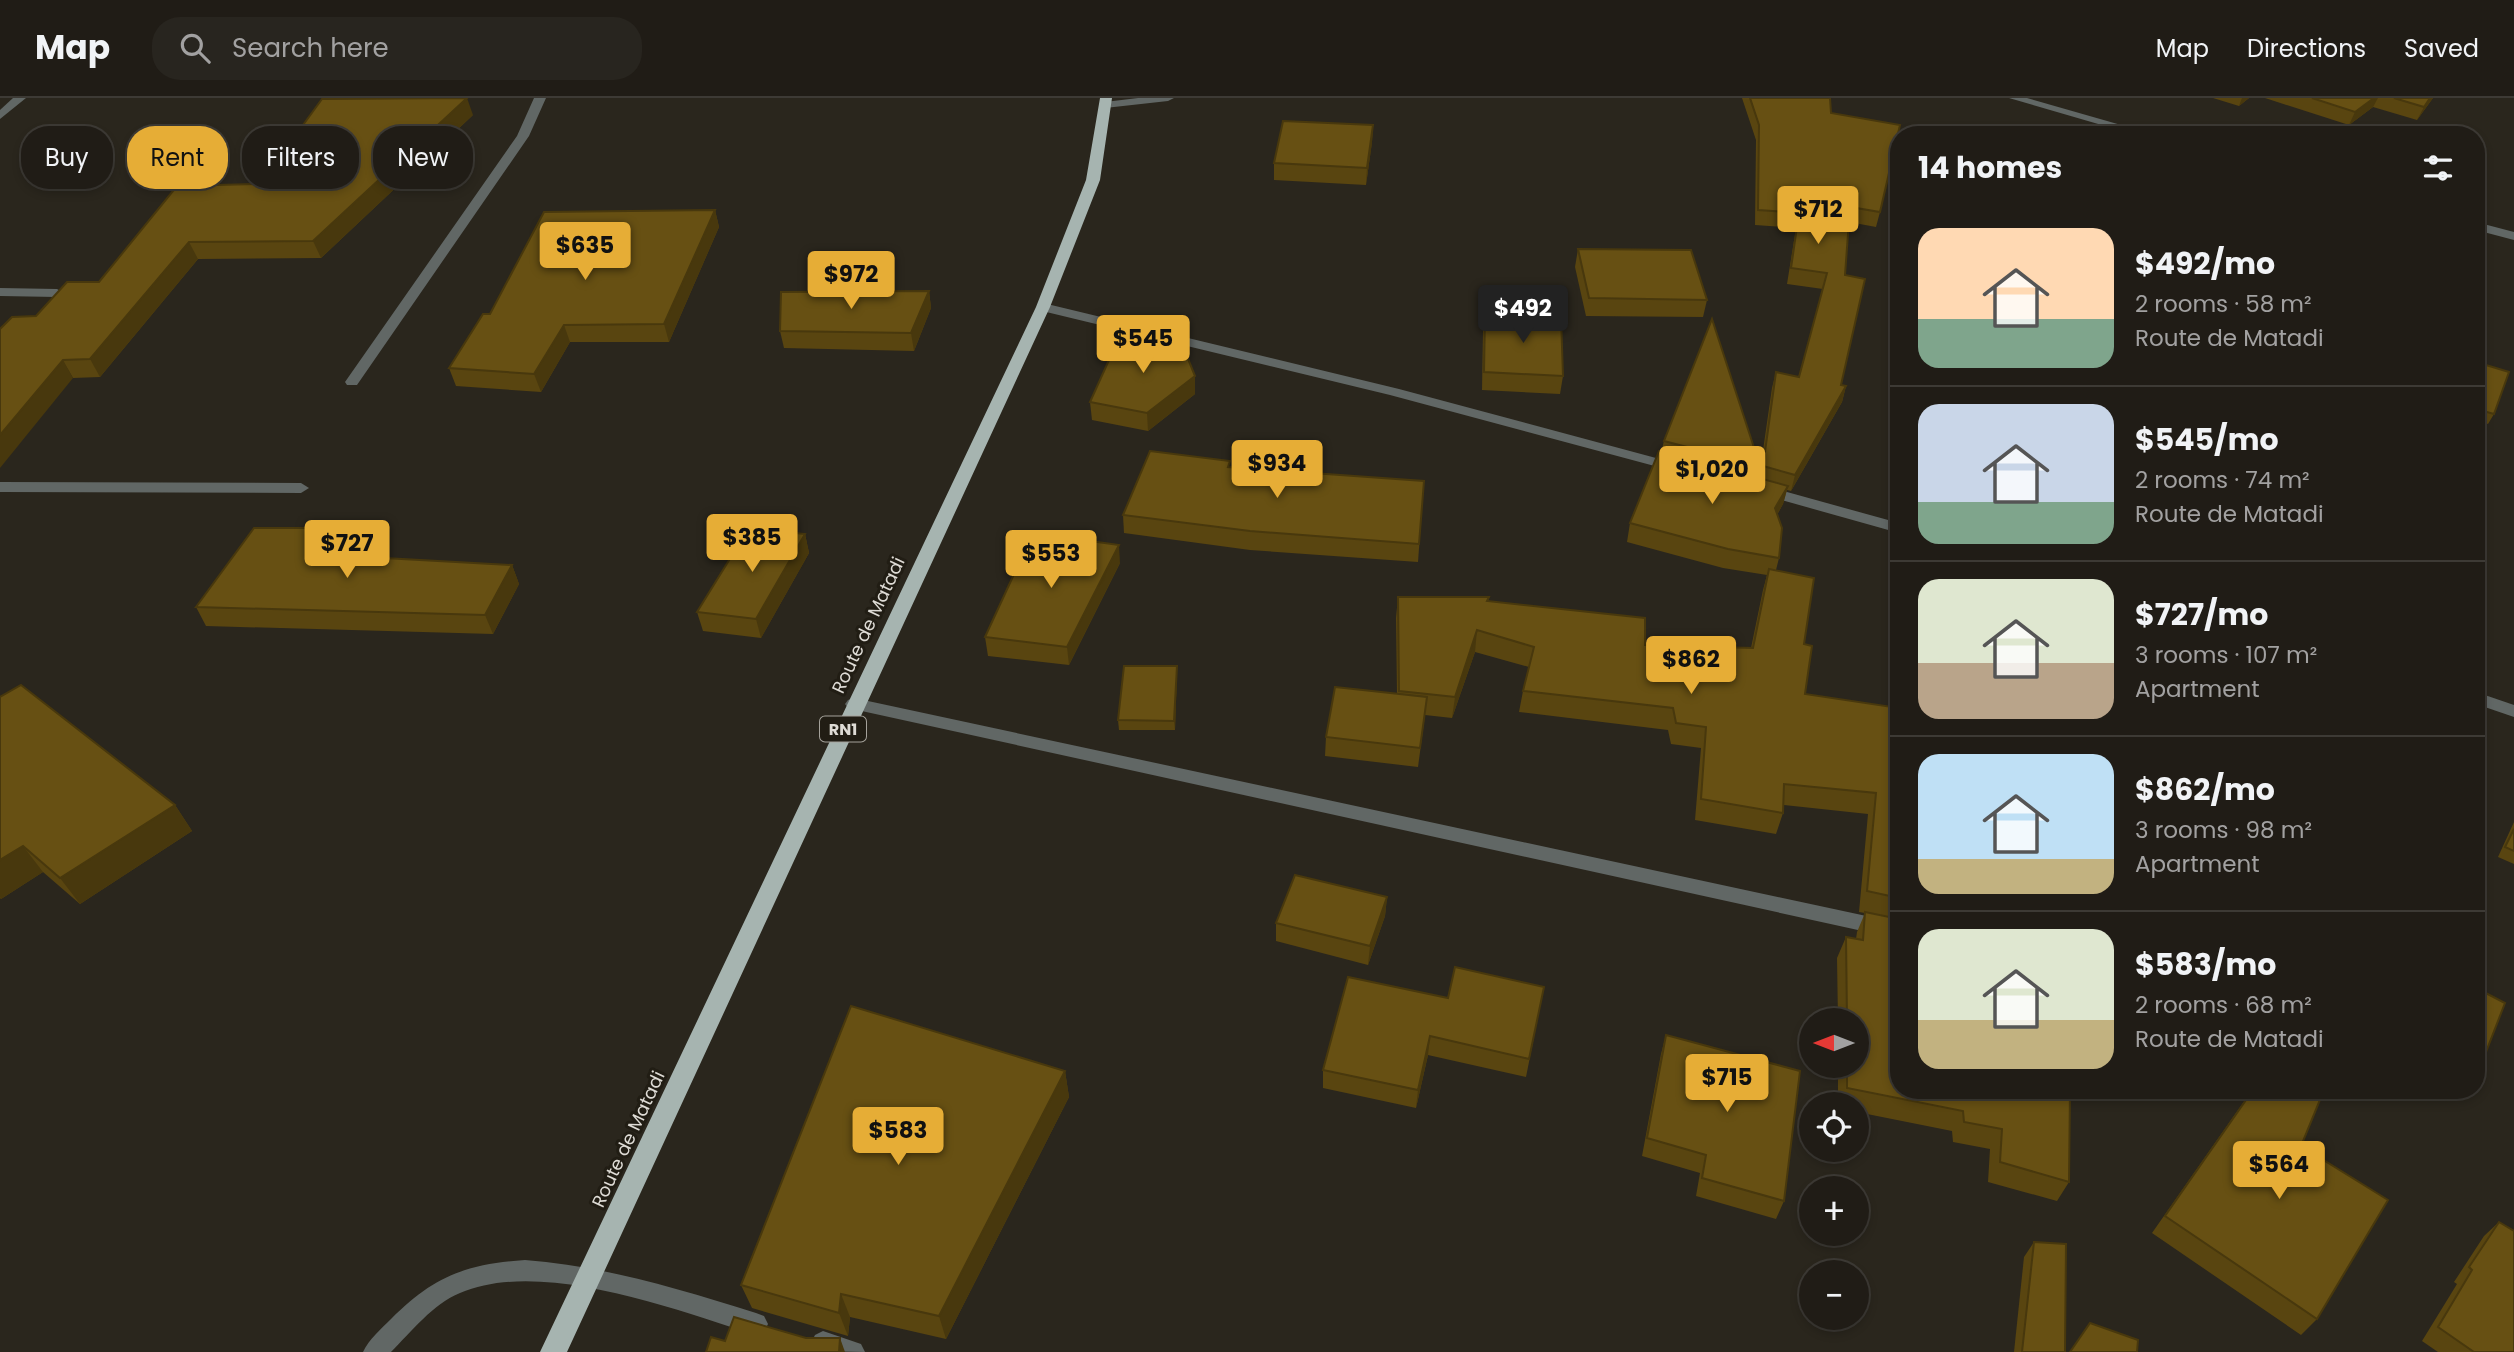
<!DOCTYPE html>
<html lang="en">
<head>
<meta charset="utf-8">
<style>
	body { margin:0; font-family:Poppins,sans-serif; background:#28251f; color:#f1f3f6; height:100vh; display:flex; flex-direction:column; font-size:26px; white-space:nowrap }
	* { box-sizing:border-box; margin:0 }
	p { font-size:23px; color:#a2a1a1 }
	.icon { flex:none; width:38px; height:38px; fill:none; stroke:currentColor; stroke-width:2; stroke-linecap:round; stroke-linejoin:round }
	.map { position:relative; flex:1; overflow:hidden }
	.sheet { position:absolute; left:1890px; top:28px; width:595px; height:973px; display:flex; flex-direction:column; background:#201c16; border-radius:28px; box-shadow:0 4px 10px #0003,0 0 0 2px #3d3a35 }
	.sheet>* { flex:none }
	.top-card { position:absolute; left:21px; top:28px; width:665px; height:63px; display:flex; gap:14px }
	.needle { width:46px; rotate:270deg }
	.buttons { position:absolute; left:1799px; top:910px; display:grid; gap:14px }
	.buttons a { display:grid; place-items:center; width:70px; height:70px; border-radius:50%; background:#201c16; box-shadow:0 4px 10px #0003,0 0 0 2px #3d3a35; font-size:35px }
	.price { position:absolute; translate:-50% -60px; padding:0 16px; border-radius:7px; background:#e6ad36; color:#111; font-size:23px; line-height:46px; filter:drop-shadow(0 2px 4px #0008) }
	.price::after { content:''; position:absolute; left:50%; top:42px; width:21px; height:16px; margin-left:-10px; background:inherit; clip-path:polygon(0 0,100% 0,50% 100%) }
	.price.active { background:#222; color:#fff }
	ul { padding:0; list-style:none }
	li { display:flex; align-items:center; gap:21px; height:175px; padding:0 28px }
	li+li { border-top:2px solid #3d3a35 }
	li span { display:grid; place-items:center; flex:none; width:196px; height:140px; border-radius:21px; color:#555 }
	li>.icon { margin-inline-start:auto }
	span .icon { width:84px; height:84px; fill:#fffc; stroke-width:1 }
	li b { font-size:30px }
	h2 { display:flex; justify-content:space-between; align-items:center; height:84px; padding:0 28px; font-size:30px }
	.chip { padding:0 24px; border-radius:28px; background:#201c16; box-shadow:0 4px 10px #0003,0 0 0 2px #3d3a35; font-size:24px; line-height:63px }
	.chip.active { background:#e6ad36; color:#111 }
	header { display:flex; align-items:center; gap:42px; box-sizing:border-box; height:98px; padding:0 35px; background:#201c16; border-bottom:2px solid #3d3a35 }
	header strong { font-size:33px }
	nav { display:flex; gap:38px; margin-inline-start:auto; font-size:24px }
	.search { width:490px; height:63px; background:#28251f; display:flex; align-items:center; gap:18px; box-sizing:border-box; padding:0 24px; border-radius:28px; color:#a2a1a1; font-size:26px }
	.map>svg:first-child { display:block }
</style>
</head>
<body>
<header>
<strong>Map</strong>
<div class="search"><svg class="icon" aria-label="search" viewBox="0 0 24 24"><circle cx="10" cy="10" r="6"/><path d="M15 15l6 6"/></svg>Search here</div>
<nav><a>Map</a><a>Directions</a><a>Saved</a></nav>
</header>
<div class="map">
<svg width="2514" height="1254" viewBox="0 0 2514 1254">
	<rect width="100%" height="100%" fill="#2a261d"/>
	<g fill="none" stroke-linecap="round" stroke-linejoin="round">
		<g fill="#616765" fill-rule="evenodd">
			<path d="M534,0H546L529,38L357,287H347L345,284L517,38Z"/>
			<path d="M0,190L57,191L64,195L57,199L0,198Z"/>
			<path d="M0,384L301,385L309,390L301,395L0,394Z"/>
		</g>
		<g fill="#616765" fill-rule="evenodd">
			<path d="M13,0H26L0,21V12Z"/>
			<path d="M1138,0H1174L1168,3L1105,10L1099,7L1105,4Z"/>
			<path d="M2009,0H2027L2156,37H2136Z"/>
			<path d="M2476,124L2514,134V142L2476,132Z"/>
			<path d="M1043,205L1399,291L1682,367L1684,370L1677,374L1390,297L1038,212V206Z"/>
			<path d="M1765,388L1899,425V435L1760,396L1757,393L1760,390Z"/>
			<path d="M2476,594L2514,607V619L2476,606Z"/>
			<path d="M854,600L1899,825V841L848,610L845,606L848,602Z"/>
			<path d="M525,1162C605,1168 679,1191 756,1215L764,1218L768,1226L764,1234L756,1237C676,1212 541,1160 460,1195C433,1206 411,1234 391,1254H363C369,1241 381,1231 391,1221C433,1179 465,1166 525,1162Z"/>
			<path d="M823,1233L861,1246L865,1254L815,1253L811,1245L815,1237Z"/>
		</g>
		<path fill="#a6b4b0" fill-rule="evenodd" d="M1100,0H1112L1100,82L1050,209L567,1254H540L1036,209L1086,82Z"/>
	</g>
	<g fill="#594510">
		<path d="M1742,0H1830L1831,15L1880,114L1876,129L1849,124L1845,177L1841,287L1846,288L1842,304L1791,393L1787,392L1783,406L1777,417L1779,460L1776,472L1804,546L1805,596L1899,610V992H2070L2069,1084L2057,1103L1988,1084L1990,1051L1953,1044L1952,1033L1857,1014V1006H1838V968H1857V922H1838L1837,860L1846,839L1856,841L1857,834L1865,815L1859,814L1868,716L1784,707L1783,715L1776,736L1695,722L1701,650L1671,646L1668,632L1519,614L1523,593L1529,569L1475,554L1452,620L1425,617L1418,669L1325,658L1326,639L1397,596L1396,520L1398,499H1489L1488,504L1645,547L1751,550L1763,492L1767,477L1723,470L1627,444L1630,425L1661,354L1664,343L1760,368L1757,379L1759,380L1772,290L1776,274L1799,279L1823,191L1787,186L1796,130L1755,127L1756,42Z"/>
		<path d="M2213,0H2249L2239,8Z"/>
		<path d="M2265,0H2433L2417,22L2373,9L2349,27Z"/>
		<path d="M473,17L321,160L198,161L100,279L73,280L36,218L99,184L260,86Z"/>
		<path d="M1373,27L1372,44L1366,87L1274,82V65Z"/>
		<path d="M715,112L719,129L669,244H570L541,294L456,288L449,270L490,216Z"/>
		<path d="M1578,151L1707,202L1703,219L1586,218L1575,169Z"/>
		<path d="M929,193L931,210L914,253L784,250L780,233Z"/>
		<path d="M1485,215L1563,278L1560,296L1482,292L1483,233Z"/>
		<path d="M2476,264L2494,316L2488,326L2476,322Z"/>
		<path d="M1195,296L1148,333L1092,322L1090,304Z"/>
		<path d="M1230,370L1424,383L1418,464L1250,452L1124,435L1123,417Z"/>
		<path d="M329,430L338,449L333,457L512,467L519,486L493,536L206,528L196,509Z"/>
		<path d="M805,436L809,455L761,540L703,533L697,514Z"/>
		<path d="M1120,465L1069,567L988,558L985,539Z"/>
		<path d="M1177,568L1175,632H1119L1118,622Z"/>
		<path d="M0,599L175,707L192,733L80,806L43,774L1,801L0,800Z"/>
		<path d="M2514,724V766L2498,759Z"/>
		<path d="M1387,799L1385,818L1368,867L1276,843V825Z"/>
		<path d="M1544,889L1526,979L1428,957L1416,1010L1323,990V972L1448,900Z"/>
		<path d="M2476,890L2484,959L2476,968Z"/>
		<path d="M1666,937L1784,1103L1776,1121L1696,1098L1700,1075L1642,1058L1661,956Z"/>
		<path d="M1065,973L1069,999L946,1241L850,1219L848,1238L752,1210L741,1187Z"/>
		<path d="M2252,992H2324L2301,1048L2317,1221L2301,1237L2152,1135Z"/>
		<path d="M2499,1124L2514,1254H2438L2422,1243L2457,1186L2454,1184L2484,1138Z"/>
		<path d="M2034,1144L2065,1254H2014L2024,1159Z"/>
	</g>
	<g fill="#48380d">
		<path d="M467,0L473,17L321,160L313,143Z"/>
		<path d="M2242,0H2249L2239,8Z"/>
		<path d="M2374,0H2378L2373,9L2349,27L2355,14Z"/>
		<path d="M2430,0H2433L2417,22L2424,9Z"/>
		<path d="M1373,27L1372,44L1366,87L1367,70Z"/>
		<path d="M715,112L719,129L669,244L664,226Z"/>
		<path d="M189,144L198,161L100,279L90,261Z"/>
		<path d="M929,193L931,210L914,253L911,235Z"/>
		<path d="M564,227L570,244L541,294L534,276Z"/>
		<path d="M63,262L73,280L0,370V337Z"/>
		<path d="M1195,278V296L1148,333L1147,315Z"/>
		<path d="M1846,288L1842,304L1791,393L1795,377Z"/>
		<path d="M1788,388L1783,406L1770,429L1775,410Z"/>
		<path d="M329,430L338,449L322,475L313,456Z"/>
		<path d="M805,436L809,455L761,540L756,521Z"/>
		<path d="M1119,447L1120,465L1069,567L1067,549Z"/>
		<path d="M512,467L519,486L493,536L485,517Z"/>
		<path d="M1477,532L1475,554L1452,620L1455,599Z"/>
		<path d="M1177,568V577L1175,632L1174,623Z"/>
		<path d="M175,707L192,733L80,806L60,780Z"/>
		<path d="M23,748L43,774L1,801L0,799V762Z"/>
		<path d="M1387,799L1385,818L1368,867L1370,848Z"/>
		<path d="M1430,938L1428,957L1416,1010L1418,992Z"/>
		<path d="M1065,973L1069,999L946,1241L939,1218Z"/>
		<path d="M841,1196L850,1219L848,1238L839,1215Z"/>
		<path d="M840,1240L845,1254H839Z"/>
	</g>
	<g fill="#675013" stroke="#48380d" stroke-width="2">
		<path d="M467,0L313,143L189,144L90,261L63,262L0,337V231L12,219L36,218L67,184H99L177,88L260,86L322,1Z"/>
		<path d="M1750,0H1830L1831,15L1900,27L1880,114L1850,109L1845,177L1865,181L1841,287L1846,288L1795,377L1763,368L1776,274L1799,279L1827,175L1791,170L1799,115L1758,112L1759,27Z"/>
		<path d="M2312,0H2374L2355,14Z"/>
		<path d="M2394,0H2430L2424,9Z"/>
		<path d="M1283,23L1373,27L1367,70L1274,65Z"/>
		<path d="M715,112L664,226L564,227L534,276L449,270L483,216H490L544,114Z"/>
		<path d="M1578,151L1691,152L1707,202L1589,200Z"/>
		<path d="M929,193L911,235L780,233L781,194Z"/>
		<path d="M1485,215L1561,219L1563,278L1484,274Z"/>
		<path d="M1712,221L1760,368L1664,343Z"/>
		<path d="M1118,242L1182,246L1195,278L1147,315L1090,304Z"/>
		<path d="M2476,264L2509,274L2494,316L2476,311Z"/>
		<path d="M1150,353L1230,363L1228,369L1424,383L1419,446L1250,433L1123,417Z"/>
		<path d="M1659,353L1788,388L1775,410L1782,430L1779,460L1728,451L1630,425Z"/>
		<path d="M254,430H329L313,456L512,467L485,517L196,509Z"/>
		<path d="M749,430L805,436L756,521L697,514Z"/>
		<path d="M1033,435L1119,447L1067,549L985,539Z"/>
		<path d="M1769,471L1814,480L1804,546L1812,548L1805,596L1899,610V800L1867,793L1876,695L1784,686L1783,715L1701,701L1706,629L1676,625L1673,610L1523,593L1534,549L1477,532L1455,599L1399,593L1398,499H1489L1487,503L1645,520V547L1753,550Z"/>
		<path d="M1124,568H1177L1174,623L1118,622Z"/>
		<path d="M21,587L175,707L60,780L23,748L0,762V599Z"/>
		<path d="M1335,589L1427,599L1420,650L1326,639Z"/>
		<path d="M2514,731V753L2505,749Z"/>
		<path d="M1295,777L1387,799L1370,848L1276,825Z"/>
		<path d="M1865,814L1899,821V992H2070L2069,1084L2000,1064L2002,1031L1964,1024L1963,1013L1847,990V968H1857V922H1847L1846,839L1863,842Z"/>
		<path d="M1455,869L1544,889L1529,961L1430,938L1418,992L1323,972L1348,879L1448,900Z"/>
		<path d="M2476,890L2505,905L2484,959L2476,955Z"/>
		<path d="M851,908L1065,973L939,1218L841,1196L839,1215L741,1187Z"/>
		<path d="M1666,937L1800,973L1784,1103L1702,1080L1706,1057L1647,1040Z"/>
		<path d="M2253,992H2324L2301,1048L2388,1102L2317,1221L2165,1118Z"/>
		<path d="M2499,1124L2514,1133V1254H2474L2438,1229L2472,1172L2469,1169Z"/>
		<path d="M2034,1144L2066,1146L2065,1254H2022Z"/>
		<path d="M734,1219L806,1240H840L839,1254H706L711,1239L725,1243Z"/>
		<path d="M2090,1225L2138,1242L2137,1254H2070Z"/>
	</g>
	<g text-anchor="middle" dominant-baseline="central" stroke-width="6" stroke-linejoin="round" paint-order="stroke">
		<rect fill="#211d14" stroke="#a5a29b" stroke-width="2" x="820" y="618.5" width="46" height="25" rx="5"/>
		<g font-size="16" font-weight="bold" fill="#dedbd5">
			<text x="843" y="631">RN1</text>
		</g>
		<g font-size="18" fill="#dedbd5" stroke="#211d14">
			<text transform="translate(868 527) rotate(-65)">Route de Matadi</text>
			<text transform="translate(628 1041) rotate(-65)">Route de Matadi</text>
		</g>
	</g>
</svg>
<div class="buttons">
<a><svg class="needle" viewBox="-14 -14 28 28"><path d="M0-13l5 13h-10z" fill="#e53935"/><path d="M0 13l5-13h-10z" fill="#a2a1a1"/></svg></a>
<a><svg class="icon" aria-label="locate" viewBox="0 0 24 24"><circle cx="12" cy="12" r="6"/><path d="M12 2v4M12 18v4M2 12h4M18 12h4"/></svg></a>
<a>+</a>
<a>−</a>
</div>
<b class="price" style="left:1818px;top:148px">$712</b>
<b class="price" style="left:585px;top:184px">$635</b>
<b class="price" style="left:851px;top:213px">$972</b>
<b class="price active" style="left:1523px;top:247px">$492</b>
<b class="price" style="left:1143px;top:277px">$545</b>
<b class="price" style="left:1277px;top:402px">$934</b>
<b class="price" style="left:1712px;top:408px">$1,020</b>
<b class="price" style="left:752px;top:476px">$385</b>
<b class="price" style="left:347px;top:482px">$727</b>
<b class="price" style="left:1051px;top:492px">$553</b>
<b class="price" style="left:1691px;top:598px">$862</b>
<b class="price" style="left:1727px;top:1016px">$715</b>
<b class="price" style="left:898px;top:1069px">$583</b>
<b class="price" style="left:2279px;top:1103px">$564</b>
<div class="top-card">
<a class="chip">Buy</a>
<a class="chip active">Rent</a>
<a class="chip">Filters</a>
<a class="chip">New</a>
</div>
<section class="sheet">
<h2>14 homes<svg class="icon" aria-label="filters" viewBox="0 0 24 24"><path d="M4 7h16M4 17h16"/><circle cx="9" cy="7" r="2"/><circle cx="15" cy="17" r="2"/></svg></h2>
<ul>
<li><span style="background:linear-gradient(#ffd9b3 65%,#7fa58c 0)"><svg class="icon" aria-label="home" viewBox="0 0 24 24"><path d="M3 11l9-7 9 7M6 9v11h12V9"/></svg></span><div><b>$492/mo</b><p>2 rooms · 58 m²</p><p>Route de Matadi</p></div></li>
<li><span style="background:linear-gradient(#c9d6e8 70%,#7fa58c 0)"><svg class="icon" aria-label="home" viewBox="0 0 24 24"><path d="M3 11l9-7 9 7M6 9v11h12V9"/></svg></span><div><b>$545/mo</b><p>2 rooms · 74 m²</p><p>Route de Matadi</p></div></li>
<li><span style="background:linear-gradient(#dfe7d0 60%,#b9a48a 0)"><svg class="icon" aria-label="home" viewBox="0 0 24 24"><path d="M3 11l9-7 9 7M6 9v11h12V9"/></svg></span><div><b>$727/mo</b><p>3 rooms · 107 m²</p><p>Apartment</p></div></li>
<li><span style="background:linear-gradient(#bfe0f5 75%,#c2b280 0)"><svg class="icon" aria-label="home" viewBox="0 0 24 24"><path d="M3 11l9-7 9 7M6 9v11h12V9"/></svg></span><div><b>$862/mo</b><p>3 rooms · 98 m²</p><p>Apartment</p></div></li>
<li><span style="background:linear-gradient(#dfe7d0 65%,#c2b280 0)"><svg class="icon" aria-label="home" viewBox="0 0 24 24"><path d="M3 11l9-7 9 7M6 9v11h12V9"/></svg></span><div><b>$583/mo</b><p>2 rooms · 68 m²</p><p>Route de Matadi</p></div></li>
</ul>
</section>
</div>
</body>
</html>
